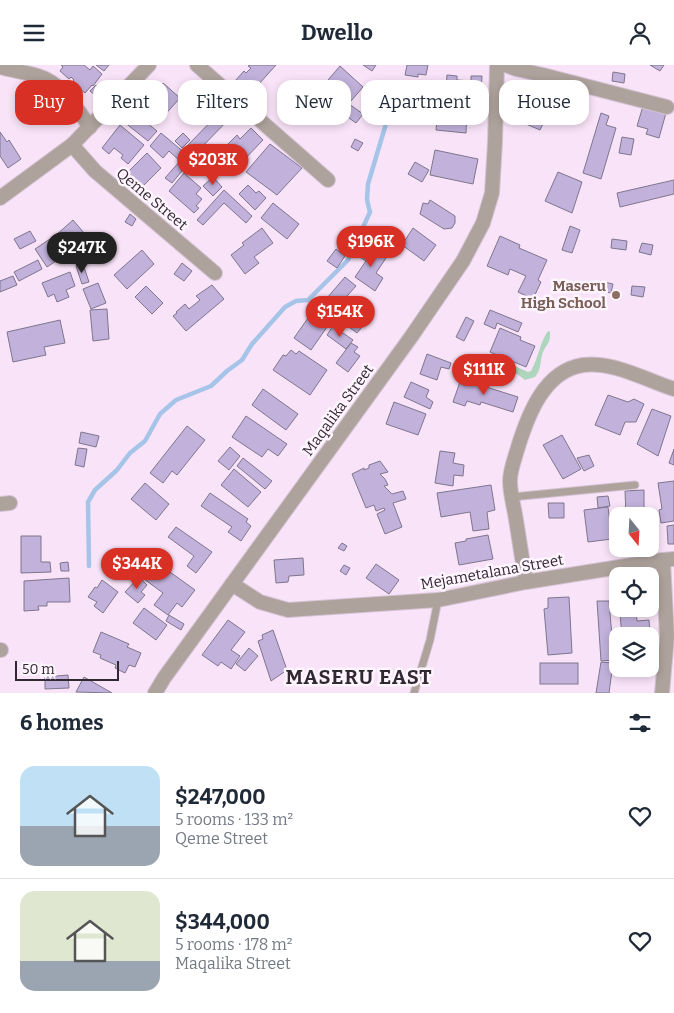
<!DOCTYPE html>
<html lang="en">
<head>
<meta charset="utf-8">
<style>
	body { margin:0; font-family:Bitter,serif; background:#f6f6f7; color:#1f2937; height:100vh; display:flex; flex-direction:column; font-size:19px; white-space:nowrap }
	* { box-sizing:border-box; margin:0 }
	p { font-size:16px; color:#747a83 }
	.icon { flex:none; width:28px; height:28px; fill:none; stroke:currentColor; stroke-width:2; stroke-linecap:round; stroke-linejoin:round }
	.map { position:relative; height:628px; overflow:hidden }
	.panel { display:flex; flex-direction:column; background:#fff; flex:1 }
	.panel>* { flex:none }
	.hud { position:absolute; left:15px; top:15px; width:645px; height:45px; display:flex; gap:10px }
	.needle { width:32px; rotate:162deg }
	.controls { position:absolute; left:609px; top:442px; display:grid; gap:10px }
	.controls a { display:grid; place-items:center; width:50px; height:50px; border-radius:10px; background:#fff; box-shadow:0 2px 8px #0003; font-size:25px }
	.scale { position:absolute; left:15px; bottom:12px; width:104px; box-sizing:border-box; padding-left:5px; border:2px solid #312931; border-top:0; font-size:14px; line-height:18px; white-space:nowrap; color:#312931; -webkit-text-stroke:4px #fef5fe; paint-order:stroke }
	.price { position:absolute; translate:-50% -42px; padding:0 11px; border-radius:18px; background:#d93025; color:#fff; font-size:16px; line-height:32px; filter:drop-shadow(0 1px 2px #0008) }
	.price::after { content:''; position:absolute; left:50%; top:30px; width:15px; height:11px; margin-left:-8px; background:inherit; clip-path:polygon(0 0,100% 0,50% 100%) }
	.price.current { background:#222; color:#fff }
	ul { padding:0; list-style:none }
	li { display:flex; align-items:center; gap:15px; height:125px; padding:0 20px }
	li+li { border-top:1px solid #e0e1e3 }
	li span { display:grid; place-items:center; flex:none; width:140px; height:100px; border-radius:15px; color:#555 }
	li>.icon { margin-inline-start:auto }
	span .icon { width:60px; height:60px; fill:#fffc; stroke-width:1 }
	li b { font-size:21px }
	h2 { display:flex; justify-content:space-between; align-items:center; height:60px; padding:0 20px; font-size:21px }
	.chip { padding:0 18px; border-radius:15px; background:#fff; box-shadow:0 2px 8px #0003; font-size:18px; line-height:45px }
	.chip.current { background:#d93025; color:#fff }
	header { display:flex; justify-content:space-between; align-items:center; height:65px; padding:0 20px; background:#fff; font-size:22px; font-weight:700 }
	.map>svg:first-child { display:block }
</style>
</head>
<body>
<header><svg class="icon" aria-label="menu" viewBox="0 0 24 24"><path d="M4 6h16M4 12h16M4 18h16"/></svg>Dwello<svg class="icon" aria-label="person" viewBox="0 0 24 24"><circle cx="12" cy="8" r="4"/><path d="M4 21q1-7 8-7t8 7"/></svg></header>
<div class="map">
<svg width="674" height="628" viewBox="0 0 674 628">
	<rect width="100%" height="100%" fill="#f9e3f8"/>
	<path fill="#aed6bd" d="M548,266L550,267C551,280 545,279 542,290C540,298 541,305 535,312L525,315C518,308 499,300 489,299L488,295L495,292L528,307L531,306C539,291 539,280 548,266Z"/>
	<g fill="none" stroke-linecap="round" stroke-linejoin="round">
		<path stroke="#a6c4e8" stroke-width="4.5" d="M89,501L88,437L95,425L117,405L130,388L145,376L160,349L176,335L211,321L227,306L242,295L252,279L285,242L296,236L308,235L348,195L370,147L367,135L368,119L388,52L387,37L391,22"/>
	</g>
	<g fill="#c1b1db" stroke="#7f768e">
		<path d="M61,0H84L90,5L93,1L102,9L93,21L92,20L85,28L72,17L74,15L71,12L69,14L60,6L63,2Z"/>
		<path d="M96,0H109L104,6Z"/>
		<path d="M250,0H276L250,29L235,16L244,6L246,8L251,3L248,1Z"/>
		<path d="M363,0H376L372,6Z"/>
		<path d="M407,0H428L426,10L418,9V12L405,10Z"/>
		<path d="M650,0H664L660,6Z"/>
		<path d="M340,1L363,22L351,36L328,15Z"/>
		<path d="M613,7L625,9L624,18L612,16Z"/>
		<path d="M447,10L457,11V15L471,16V11H482L480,43L471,42V40L456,39V43L424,41L425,24L437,25V22H446Z"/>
		<path d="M163,18L180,33L160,55L143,40Z"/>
		<path d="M96,20L105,28L100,34L90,26Z"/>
		<path d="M324,21L363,49L356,58L317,30Z"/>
		<path d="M536,37L550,44L540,65L526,59Z"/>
		<path d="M643,41L666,48L659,73L646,69L648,64L637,61Z"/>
		<path d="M128,43L157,66L148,76L119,53Z"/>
		<path d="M224,43L232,51L195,89L187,81Z"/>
		<path d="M438,47L467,49L466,68L436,65Z"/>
		<path d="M601,48L609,51L606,60L616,63L601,114L583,108Z"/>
		<path d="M120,60L144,80L128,99L121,93L123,90L114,83L109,89L102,83Z"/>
		<path d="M251,63L263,75L241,98L225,82L237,70L240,74Z"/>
		<path d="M0,67L7,77L9,75L21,94L8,103L0,91Z"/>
		<path d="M161,68L192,94L172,118L165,113L180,96L169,86L163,93L150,81Z"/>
		<path d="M183,68L190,75L182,83L175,76Z"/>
		<path d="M622,72L634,74L631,90L619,88Z"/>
		<path d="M355,74L363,78L358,86L351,82Z"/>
		<path d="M270,79L302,103L277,130L246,107Z"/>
		<path d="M435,85L478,94L473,119L430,110Z"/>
		<path d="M147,88L161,103L142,122L128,107Z"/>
		<path d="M415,97L429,105L422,117L408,109Z"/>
		<path d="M558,107L582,117L572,148L545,136Z"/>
		<path d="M184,108L201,123L196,129L202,134L196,141L199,143L194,148L169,126Z"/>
		<path d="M213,112L222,122L213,131L203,121Z"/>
		<path d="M674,115V129L620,142L617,128Z"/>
		<path d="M248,120L256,128L259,126L266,133L255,145L239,129Z"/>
		<path d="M224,125L252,151L246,158L224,138L203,160L197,155Z"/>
		<path d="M430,135L455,151V158L452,163L444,164L420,149L423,138L428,139Z"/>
		<path d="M273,138L299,159L287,174L261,153Z"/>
		<path d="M130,149L136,154L132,161L125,157Z"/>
		<path d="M73,155L84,168L67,184L55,171Z"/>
		<path d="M570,161L580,165L572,188L562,185Z"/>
		<path d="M262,163L273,178L254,192L259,198L245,209L231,190L244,180L242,178Z"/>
		<path d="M413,163L436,180L424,196L402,180Z"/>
		<path d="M30,166L36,176L20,184L14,174Z"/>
		<path d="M500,171L520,180L519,183L547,195L538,215L541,217L533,234L518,227L526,211L510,204L508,210L487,201Z"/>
		<path d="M50,174L62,192L47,202L35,184Z"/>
		<path d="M612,174L627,176L626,185L611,183Z"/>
		<path d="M642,178L653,180L651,190L639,187Z"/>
		<path d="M366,179L386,193L376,208L383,213L375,226L355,212L366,196L358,191Z"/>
		<path d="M336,184L345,191L337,203L327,196Z"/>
		<path d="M142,185L154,199L127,224L114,210Z"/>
		<path d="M38,195L42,204L19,216L14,207Z"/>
		<path d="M182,198L192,206L184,216L174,209Z"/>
		<path d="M83,199L89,217L82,219L76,201Z"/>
		<path d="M70,207L75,221L66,225L69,232L57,237L54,229L48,232L42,218Z"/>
		<path d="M13,211L17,220L0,227V216Z"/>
		<path d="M345,212L356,221L331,249L321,240Z"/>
		<path d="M600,216L613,219L611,228L598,225Z"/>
		<path d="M98,218L106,238L91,244L83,224Z"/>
		<path d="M212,220L224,234L186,266L173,251L177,248L176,247L185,239L189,244L200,235L196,231Z"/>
		<path d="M146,221L163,238L152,249L135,232Z"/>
		<path d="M632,221L645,222L643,232L631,230Z"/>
		<path d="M347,235L370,252L357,268L334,251Z"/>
		<path d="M315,243L330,253L325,261L327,262L311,285L294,273Z"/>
		<path d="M107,244L109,274L93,276L90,245Z"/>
		<path d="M490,245L522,258L518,267L497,258L495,264L484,259Z"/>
		<path d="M466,252L474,256L464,276L456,272Z"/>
		<path d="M60,255L65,278L44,282L46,290L13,297L7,267Z"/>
		<path d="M333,261L353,275L346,284L327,270Z"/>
		<path d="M500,263L521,272L520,275L535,281L526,302L490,287Z"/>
		<path d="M351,278L358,282L354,287L360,291L348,307L336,298Z"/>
		<path d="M291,285L296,289L299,286L327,305L310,330L273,305L283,290L286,291Z"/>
		<path d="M427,289L451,298L449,304L441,302L437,315L420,309Z"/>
		<path d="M461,314L518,332L513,347L481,337L480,340L467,336L465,341L453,337Z"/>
		<path d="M411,317L429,325L426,332L433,337L430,344L404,332Z"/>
		<path d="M263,324L298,349L286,365L252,340Z"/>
		<path d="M608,330L628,337L634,334L644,339L636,357H625L620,370L595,360Z"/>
		<path d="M394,337L426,349L418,370L386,359Z"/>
		<path d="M652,344L671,351L658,391L637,379Z"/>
		<path d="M246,351L287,379L278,391L268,384L262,392L232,372Z"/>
		<path d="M187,361L205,375L177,410L172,406L163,418L150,408Z"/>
		<path d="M81,367L99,371L96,382L79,378Z"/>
		<path d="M562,370L581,404L563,414L543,380Z"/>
		<path d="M230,382L240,391L229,405L218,396Z"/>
		<path d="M78,383L87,384L84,402L75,400Z"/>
		<path d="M674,384V400L669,398Z"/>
		<path d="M440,386L455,388L453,398L464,400L463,411L454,410L453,421L435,418Z"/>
		<path d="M589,390L594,401L584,406L577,393Z"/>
		<path d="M243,393L272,416L265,424L237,401Z"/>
		<path d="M380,396L388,407L380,409L385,414L388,420L384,421L392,429L403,426L406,434L393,438L402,462L385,469L377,449L385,445L384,443L376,446L374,440L366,443L352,409L364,403V405L369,403V400Z"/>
		<path d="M234,404L261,427L248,442L221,420Z"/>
		<path d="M674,416V456L661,458L659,445L662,444L658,418Z"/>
		<path d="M145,418L169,439L156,455L131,434Z"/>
		<path d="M491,420L495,445L487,447L489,464L473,466L470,447L441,452L437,428Z"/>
		<path d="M644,425V443L647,447V451H626L625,426Z"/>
		<path d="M210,428L248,454L246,457L251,461L241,476L228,467L232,462L201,441Z"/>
		<path d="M608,431L610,441L598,443L597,432Z"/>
		<path d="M548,438H564V453H549Z"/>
		<path d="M608,442L612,474L588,477L584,445Z"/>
		<path d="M674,460V479H668L667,461Z"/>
		<path d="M176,462L212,487L196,508L187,501L194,491L168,472Z"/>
		<path d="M488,470L493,494L459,500L455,478L466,476V474Z"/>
		<path d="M21,471H41V497H50L51,507L21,508Z"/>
		<path d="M342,478L347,481L344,486L338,483Z"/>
		<path d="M303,493L304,510L289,511L288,517L276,518L274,495Z"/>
		<path d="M152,494L195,525L182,542L177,538L168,550L154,540L163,528L140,511Z"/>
		<path d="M68,497L69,506H61L60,498Z"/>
		<path d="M376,499L399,515L389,529L366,513Z"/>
		<path d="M344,500L350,503L346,510L340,506Z"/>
		<path d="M139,512L147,520L141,527L145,530L138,538L125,527Z"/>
		<path d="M69,513L70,537H47V541H38L39,545L24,546V516Z"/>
		<path d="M102,515L118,527L103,548L94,541L97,537L88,532L95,522L97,523Z"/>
		<path d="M569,532L572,588L548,590L544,544L548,543V533Z"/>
		<path d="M597,536H609L614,595L601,596Z"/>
		<path d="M144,543L167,560L156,575L133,558Z"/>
		<path d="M636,548L637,556L649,555L651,580H650V571H622L620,549Z"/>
		<path d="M169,550L184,559L181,565L166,556Z"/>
		<path d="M228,555L245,567L231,585L240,591L231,604L221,597L218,601L202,590Z"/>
		<path d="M273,565L287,605L271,616L258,576L263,574L262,570Z"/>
		<path d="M101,567L129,579L127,582L141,588L135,602L129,600L125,608L115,603L116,600L100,593L101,590L93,587Z"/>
		<path d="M249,583L258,591L245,606L236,599Z"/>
		<path d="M601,597L613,598L609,628H596Z"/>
		<rect x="540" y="598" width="38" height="21"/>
		<path d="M68,610L69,623L45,624V612Z"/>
		<path d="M84,612L112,628L76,627Z"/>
	</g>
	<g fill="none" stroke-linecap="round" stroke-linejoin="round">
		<defs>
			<g id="lane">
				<path d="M512,432L635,420"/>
				<path d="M414,628L430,575L438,535"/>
			</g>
			<g id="street">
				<path d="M197,0L328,115"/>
				<path d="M505,0L516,4L543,10L667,42"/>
				<path d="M0,2C13,6 26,7 38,11C62,18 76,43 90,62"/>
				<path d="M72,80L95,106L215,208"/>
				<path d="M0,133L72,80L149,0"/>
				<path d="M0,439L10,438"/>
				<path d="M526,517C522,495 519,472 515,449C513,438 510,427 510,416C510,405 515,393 518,382C528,350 544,306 583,300C613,296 646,315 674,324"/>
				<path d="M232,519L260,537L288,545L438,535L526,517L663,495L674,494"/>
				<path d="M0,585H1"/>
				<path d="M155,628L164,613L411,272L463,196L483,158L492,128L495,77L497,0"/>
				<path d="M662,628L667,572L663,495"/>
			</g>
		</defs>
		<use href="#lane" stroke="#d5c2d4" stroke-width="9"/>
		<use href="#street" stroke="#d5c2d4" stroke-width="16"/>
		<use href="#lane" stroke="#aea39c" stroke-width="7"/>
		<use href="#street" stroke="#aea39c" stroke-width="14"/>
	</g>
	<circle fill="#8d6e63" stroke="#fef5fe" stroke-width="2" cx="616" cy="230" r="5"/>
	<g text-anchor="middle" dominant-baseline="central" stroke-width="5" stroke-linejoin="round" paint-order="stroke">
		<g font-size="15" fill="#312931" stroke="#fef5fe">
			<text transform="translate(152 134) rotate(40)">Qeme Street</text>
			<text transform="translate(338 345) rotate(-54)">Maqalika Street</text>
			<text transform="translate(492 507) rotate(-10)">Mejametalana Street</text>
		</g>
		<g font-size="15" font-weight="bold" fill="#785e54" stroke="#fef5fe" text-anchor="end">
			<text x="606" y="221">Maseru<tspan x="606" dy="17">High School</tspan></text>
		</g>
		<g font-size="20" font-weight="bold" letter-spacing="1" fill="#312931" stroke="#fef5fe">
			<text x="359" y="612">MASERU EAST</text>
		</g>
	</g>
</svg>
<div class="controls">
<a><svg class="needle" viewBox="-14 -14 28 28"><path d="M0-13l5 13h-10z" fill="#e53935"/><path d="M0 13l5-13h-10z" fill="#747a83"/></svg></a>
<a><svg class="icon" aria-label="locate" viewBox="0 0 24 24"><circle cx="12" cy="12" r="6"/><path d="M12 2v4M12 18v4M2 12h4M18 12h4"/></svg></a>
<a><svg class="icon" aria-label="layers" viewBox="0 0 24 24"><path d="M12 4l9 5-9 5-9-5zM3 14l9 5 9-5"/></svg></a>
</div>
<div class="scale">50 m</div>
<b class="price" style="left:213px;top:121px">$203K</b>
<b class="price" style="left:371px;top:203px">$196K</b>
<b class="price current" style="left:82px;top:209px">$247K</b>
<b class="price" style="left:340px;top:273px">$154K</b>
<b class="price" style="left:484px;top:331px">$111K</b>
<b class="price" style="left:137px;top:525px">$344K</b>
<div class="hud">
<a class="chip current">Buy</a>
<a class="chip">Rent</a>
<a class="chip">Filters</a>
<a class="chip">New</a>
<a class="chip">Apartment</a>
<a class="chip">House</a>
</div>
</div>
<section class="panel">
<h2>6 homes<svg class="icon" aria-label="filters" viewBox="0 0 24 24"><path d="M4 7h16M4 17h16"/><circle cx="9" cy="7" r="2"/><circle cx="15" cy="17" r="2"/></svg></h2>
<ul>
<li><span style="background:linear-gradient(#bfe0f5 60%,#9aa5b1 0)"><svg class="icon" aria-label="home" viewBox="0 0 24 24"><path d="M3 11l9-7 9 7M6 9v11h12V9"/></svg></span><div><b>$247,000</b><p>5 rooms · 133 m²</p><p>Qeme Street</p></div><svg class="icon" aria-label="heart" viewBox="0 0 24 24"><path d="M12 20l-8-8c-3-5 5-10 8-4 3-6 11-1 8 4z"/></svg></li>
<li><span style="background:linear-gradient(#dfe7d0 70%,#9aa5b1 0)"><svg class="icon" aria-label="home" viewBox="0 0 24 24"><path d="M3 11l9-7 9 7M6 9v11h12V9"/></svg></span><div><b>$344,000</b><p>5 rooms · 178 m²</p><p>Maqalika Street</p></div><svg class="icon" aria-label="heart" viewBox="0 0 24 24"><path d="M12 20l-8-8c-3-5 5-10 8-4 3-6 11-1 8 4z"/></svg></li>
</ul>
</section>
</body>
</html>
